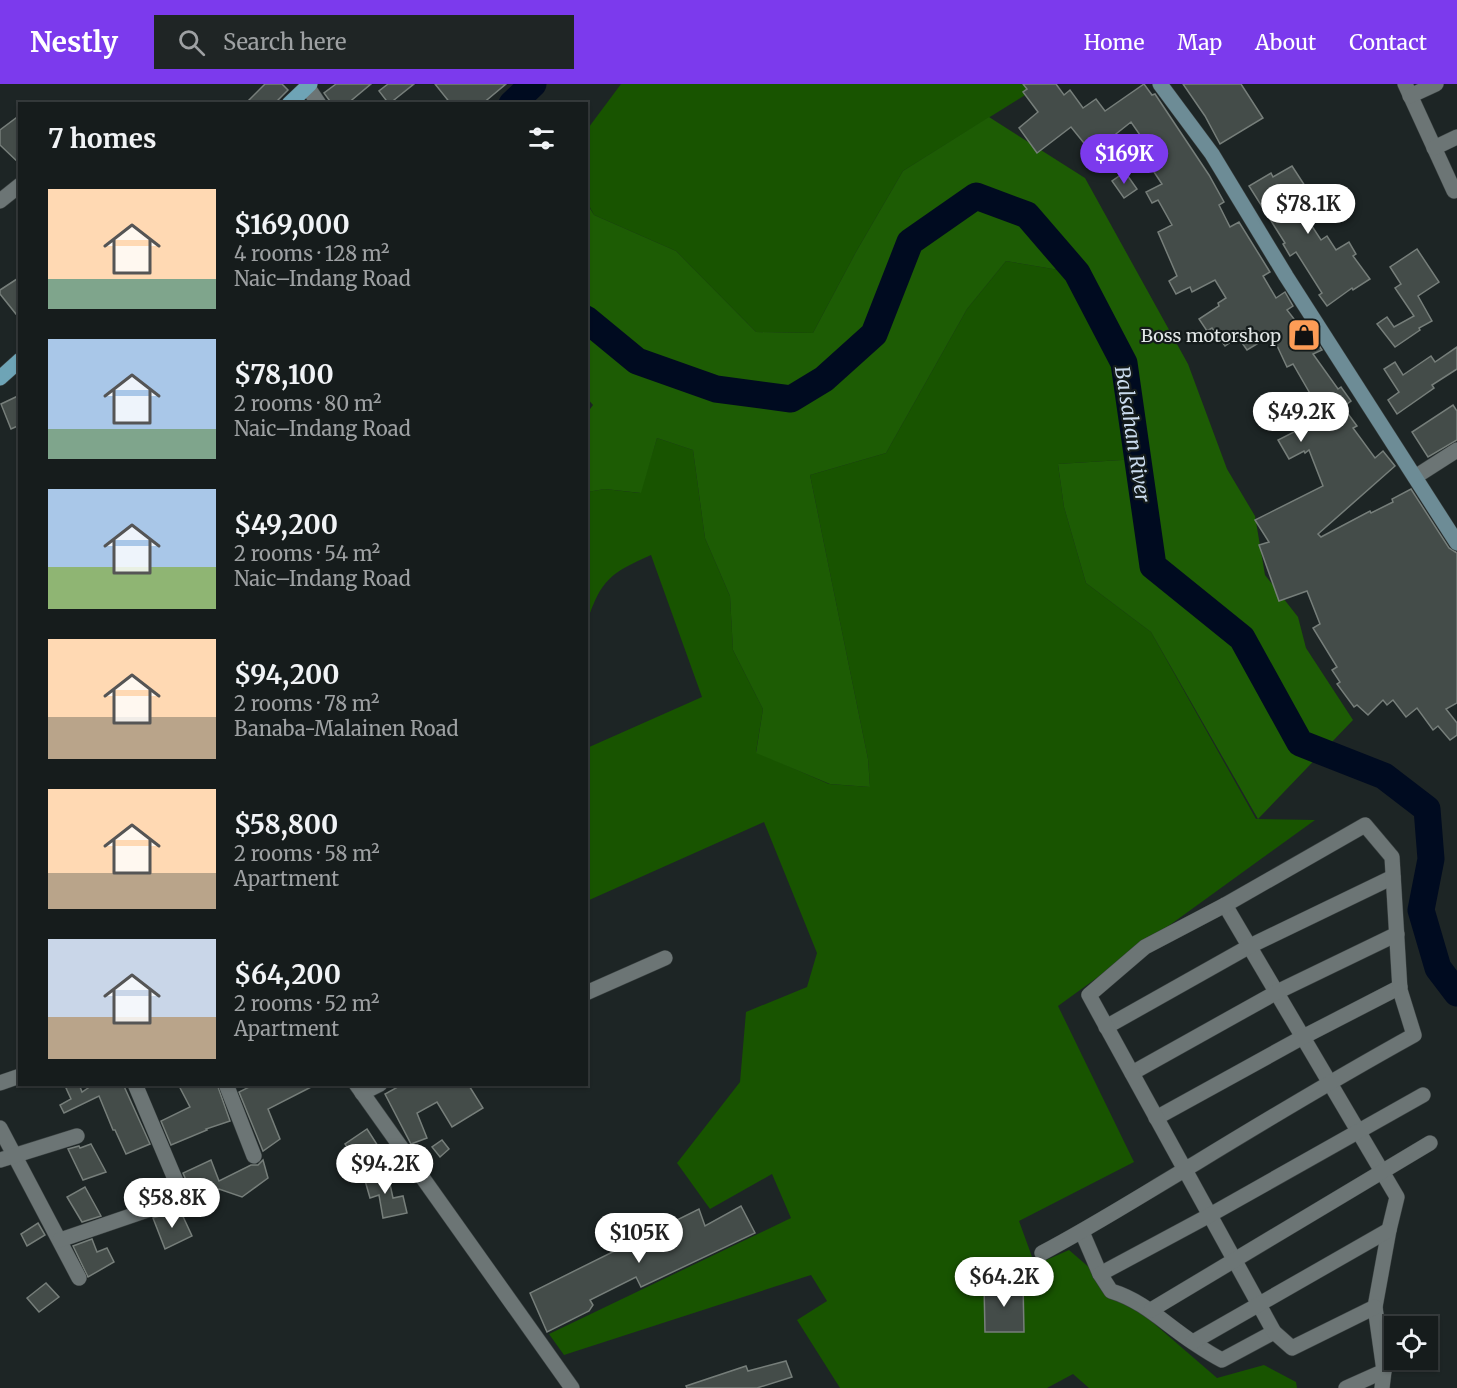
<!DOCTYPE html>
<html lang="en">
<head>
<meta charset="utf-8">
<style>
	body { margin:0; font-family:Merriweather,serif; background:#1f2525; color:#f1f3f6; height:100vh; display:flex; flex-direction:column; font-size:22px; white-space:nowrap }
	* { box-sizing:border-box; margin:0 }
	p { font-size:20px; color:#9ea1a3 }
	.icon { flex:none; width:33px; height:33px; fill:none; stroke:currentColor; stroke-width:2; stroke-linecap:round; stroke-linejoin:round }
	.map { position:relative; flex:1; overflow:hidden }
	.panel { position:absolute; left:18px; top:18px; width:570px; height:984px; display:flex; flex-direction:column; background:#161c1c; border-radius:0px; box-shadow:0 2px 4px #0004,0 0 0 2px #353a3b }
	.panel>* { flex:none }
	.buttons { position:absolute; left:1384px; top:1232px; display:grid; gap:12px }
	.buttons a { display:grid; place-items:center; width:54px; height:54px; border-radius:0px; background:#161c1c; box-shadow:0 2px 4px #0004,0 0 0 2px #353a3b; font-size:30px }
	.price { position:absolute; translate:-50% -51px; padding:0 14px; border-radius:21px; background:#fff; color:#222; font-size:20px; line-height:39px; filter:drop-shadow(0 2px 3px #0008) }
	.price::after { content:''; position:absolute; left:50%; top:36px; width:18px; height:14px; margin-left:-9px; background:inherit; clip-path:polygon(0 0,100% 0,50% 100%) }
	.price.selected { background:#7c3aed; color:#fff }
	ul { padding:0; list-style:none }
	li { display:flex; align-items:center; gap:18px; height:150px; padding:0 30px }
	li span { display:grid; place-items:center; flex:none; width:168px; height:120px; border-radius:0px; color:#555 }
	li>.icon { margin-inline-start:auto }
	span .icon { width:72px; height:72px; fill:#fffc; stroke-width:1 }
	li b { font-size:26px }
	h2 { display:flex; justify-content:space-between; align-items:center; height:72px; padding:0 30px; font-size:26px }
	header { display:flex; align-items:center; gap:36px; box-sizing:border-box; height:84px; padding:0 30px; background:#7c3aed; color:#fff }
	header strong { font-size:28px }
	nav { display:flex; gap:33px; margin-inline-start:auto; font-size:21px }
	.search { width:420px; height:54px; background:#1f2525; display:flex; align-items:center; gap:15px; box-sizing:border-box; padding:0 21px; border-radius:0px; color:#9ea1a3; font-size:22px }
	.map>svg:first-child { display:block }
</style>
</head>
<body>
<header>
<strong>Nestly</strong>
<div class="search"><svg class="icon" aria-label="search" viewBox="0 0 24 24"><circle cx="10" cy="10" r="6"/><path d="M15 15l6 6"/></svg>Search here</div>
<nav><a>Home</a><a>Map</a><a>About</a><a>Contact</a></nav>
</header>
<div class="map">
<svg width="1457" height="1304" viewBox="0 0 1457 1304">
	<rect width="100%" height="100%" fill="#1d2525"/>
	<g fill="#185400">
		<path d="M621,0H1024L1030,8L903,87L856,168L813,249L756,248L676,167L594,131L587,118L586,47Z"/>
		<path d="M1006,177L1077,189L1124,279L1138,375L1058,380L1064,423L1086,499L1151,548L1256,735L1315,736L1058,922L1134,1078L1019,1137L1035,1181L1069,1166L1217,1294L1264,1281L1296,1298L1297,1304H1089L1073,1290L1047,1304H840L797,1236L827,1217L811,1191L564,1271L549,1250L791,1134L772,1090L710,1125L677,1079L740,998L746,928L807,903L817,869L764,738L587,817V664L702,613L651,471C611,489 601,495 587,538V408L605,405L640,409L657,354L693,366L705,454L730,512L733,566L763,625L756,668L829,700L870,703L868,675L810,391L886,369L967,225Z"/>
	</g>
	<path fill="#1d5c04" d="M989,33L1085,94L1188,280L1227,385L1255,432L1265,491L1298,533L1306,564L1353,636L1258,735L1151,548L1086,499L1064,423L1058,380L1138,375L1124,279L1077,189L1006,177L967,225L886,369L810,391L868,675L870,703L830,700L756,669L763,625L733,566L730,512L705,454L693,366L657,354L641,409L605,405L587,408V329L593,321L586,313V118L594,131L676,167L756,248L813,249L856,168L903,87Z"/>
	<g fill="none" stroke-linecap="round" stroke-linejoin="round">
		<g stroke="#000b20" stroke-width="27">
			<path d="M512,20L533,0"/>
			<path d="M586,235L637,277L716,305L791,315L824,295L874,250L910,158L976,112L1027,131L1077,189L1124,279L1153,482L1242,554L1300,659L1384,692L1427,725L1431,775L1421,826L1438,884L1457,909"/>
		</g>
	</g>
	<g fill="#444c49" stroke="#767e7a" stroke-width="1.5">
		<path d="M265,0H282L288,6L274,20H245Z"/>
		<path d="M336,0H371L347,20H332L324,9Z"/>
		<path d="M388,0H414L389,20L379,7Z"/>
		<path d="M435,0H506L482,20H451Z"/>
		<path d="M1023,0H1056L1064,11L1070,6L1083,24L1096,15L1105,27L1144,0L1152,11L1155,10L1209,91L1224,118L1219,121L1230,143L1239,138L1270,188L1263,192L1276,214L1285,208L1293,222L1287,226L1308,253L1312,251L1322,266L1313,270L1338,305L1341,303L1351,317L1343,323L1357,342L1353,344L1375,374L1383,367L1395,382L1318,450L1321,453L1370,427L1371,429L1393,418L1392,415L1411,405L1449,464L1457,469V619L1446,625L1457,639V651L1450,656L1438,642L1433,646L1417,624L1406,633L1393,616L1387,621L1383,616L1368,631L1357,621L1354,623L1337,600L1340,598L1332,586L1337,583L1313,544L1320,540L1307,507L1279,517L1259,461L1269,458L1255,436L1323,402L1309,366L1305,369L1304,367L1289,375L1278,356L1296,347L1285,330L1312,313L1293,280L1287,283L1272,251L1247,266L1238,253L1225,262L1212,244L1207,247L1199,235L1219,222L1218,219L1226,214L1215,196L1192,208L1190,203L1176,210L1169,197L1177,192L1158,148L1172,141L1158,116L1152,119L1146,108L1162,100L1148,79L1156,74L1131,38L1092,69L1071,43L1037,69L1019,44L1038,28L1023,8L1027,5Z"/>
		<path d="M1183,0H1241L1263,34L1220,60L1205,32Z"/>
		<path d="M20,31V80L0,61V46Z"/>
		<path d="M1292,82L1305,102L1307,101L1319,120L1304,130L1321,156L1327,152L1336,166L1349,158L1356,170L1353,172L1370,195L1353,206L1352,204L1327,222L1319,211L1322,209L1296,168L1290,172L1283,160L1285,159L1249,102L1271,89L1273,93Z"/>
		<path d="M1125,88L1137,105L1124,114L1112,97Z"/>
		<path d="M1417,165L1439,198L1418,212L1432,237L1419,244L1420,246L1395,263L1377,240L1387,233L1394,243L1414,232L1395,204L1401,200L1390,183Z"/>
		<path d="M20,193V235L0,210V206Z"/>
		<path d="M1457,263V285L1432,301L1434,304L1397,330L1388,316L1399,308L1384,285L1395,278L1403,291L1431,272L1435,278Z"/>
		<path d="M20,311V341L11,345L1,320Z"/>
		<path d="M1453,321L1457,327V356L1428,373L1412,348Z"/>
		<path d="M73,1000H79L82,1008L94,1000H123L150,1060L126,1070L115,1046H113L99,1012L64,1029L60,1021L71,1015L66,1004Z"/>
		<path d="M178,1000H217L230,1037L206,1045L207,1046L171,1061L161,1037L190,1023Z"/>
		<path d="M255,1000H317L268,1025L280,1055L263,1067L239,1008Z"/>
		<path d="M403,1000H468L483,1024L452,1043L437,1018L417,1029L427,1054L411,1060L385,1010Z"/>
		<path d="M367,1045L378,1062L356,1077L345,1060Z"/>
		<path d="M442,1056L449,1065L440,1073L432,1063Z"/>
		<path d="M91,1060L106,1088L83,1096L68,1065L79,1062L80,1064Z"/>
		<path d="M211,1076L219,1097L251,1081H258L263,1076L268,1094L242,1113L219,1105L192,1117V1110L183,1089Z"/>
		<path d="M387,1087L393,1114L403,1112L407,1129L383,1134L379,1111L370,1114L364,1093Z"/>
		<path d="M85,1103L101,1132L82,1138L67,1113Z"/>
		<path d="M741,1122L755,1149L641,1203L636,1193L590,1216L593,1221L589,1227L547,1248L530,1209L699,1125L705,1142Z"/>
		<path d="M180,1126L192,1152L165,1165L153,1134Z"/>
		<path d="M38,1139L45,1151L27,1162L21,1150Z"/>
		<path d="M92,1155L97,1168L107,1164L114,1178L88,1193L73,1162Z"/>
		<path d="M46,1199L59,1213L39,1228L27,1214Z"/>
		<path d="M1023,1199L1024,1248H985L984,1200Z"/>
		<path d="M786,1277L792,1293L757,1304H687L686,1302L746,1282L748,1287Z"/>
	</g>
	<g fill="none" stroke-linecap="round" stroke-linejoin="round">
		<defs>
			<g id="minor">
				<path d="M1405,0L1454,107L1457,105"/>
				<path d="M307,2L319,20"/>
				<path d="M1410,12L1436,0"/>
				<path d="M1434,64L1457,53"/>
				<path d="M0,117L20,101"/>
				<path d="M1415,393L1457,366"/>
				<path d="M1225,821L1397,1113L1389,1146L1375,1223L1384,1287L1382,1304"/>
				<path d="M586,909L665,874"/>
				<path d="M1106,943L1250,862L1393,793"/>
				<path d="M1132,989L1277,908L1397,850"/>
				<path d="M0,999L20,992"/>
				<path d="M226,1000L254,1072"/>
				<path d="M362,1009L380,1000"/>
				<path d="M1156,1034L1303,953L1400,903"/>
				<path d="M0,1044L79,1194"/>
				<path d="M0,1076L77,1052"/>
				<path d="M1082,1148L1100,1190L1111,1207C1144,1217 1165,1240 1194,1259C1203,1265 1212,1271 1222,1276L1274,1248"/>
				<path d="M60,1156L183,1114L135,1000"/>
				<path d="M1042,1169C1095,1141 1145,1109 1196,1079C1268,1035 1340,992 1414,951L1400,906L1392,773L1365,741L1225,821L1145,863L1089,911L1274,1248L1292,1264L1375,1223"/>
				<path d="M1100,1190L1210,1131L1423,1011"/>
				<path d="M1151,1226L1430,1059"/>
				<path d="M1193,1258L1389,1146"/>
				<path d="M1346,1304L1384,1287"/>
			</g>
			<path id="tertiary" d="M356,1000L572,1304"/>
			<path id="secondary" d="M1160,0L1212,70L1286,192L1457,459"/>
			<g id="primary">
				<path d="M289,20L310,0"/>
				<path d="M0,294L20,276"/>
			</g>
		</defs>
		<use href="#minor" stroke="#3b4242" stroke-width="16"/>
		<use href="#tertiary" stroke="#3b4242" stroke-width="16"/>
		<use href="#secondary" stroke="#3b4242" stroke-width="16"/>
		<use href="#primary" stroke="#3b4242" stroke-width="16"/>
		<use href="#minor" stroke="#6c7575" stroke-width="15"/>
		<use href="#tertiary" stroke="#6c7575" stroke-width="15"/>
		<use href="#secondary" stroke="#6d8c96" stroke-width="15"/>
		<use href="#primary" stroke="#6ea4b6" stroke-width="15"/>
	</g>
	<defs>
		<symbol id="shop-square" viewBox="-11 -11 22 22"><rect x="-9" y="-9" width="18" height="18" rx="4" fill="#fd9c56" stroke="#141b1b"/><path d="M-5-2.5h2.3a2.7 3.5 0 0 1 5.4 0H5L5.5 6h-11ZM-1.5-2.5h3a1.5 2.3 0 0 0-3 0Z" fill="#111"/></symbol>
	</defs>
	<g fill-rule="evenodd">
		<use href="#shop-square" x="1285" y="232" width="38" height="38"/>
	</g>
	<g text-anchor="middle" dominant-baseline="central" stroke-width="4.5" stroke-linejoin="round" paint-order="stroke">
		<g font-size="18" fill="#e1e6e6" stroke="#141b1b" text-anchor="end">
			<text x="1281" y="251">Boss motorshop</text>
		</g>
		<g font-size="20" font-style="italic" fill="#cadbee" stroke="#141b1b">
			<text transform="translate(1133 350) rotate(81)">Balsahan River</text>
		</g>
	</g>
</svg>
<div class="buttons">
<a><svg class="icon" aria-label="locate" viewBox="0 0 24 24"><circle cx="12" cy="12" r="6"/><path d="M12 2v4M12 18v4M2 12h4M18 12h4"/></svg></a>
</div>
<b class="price selected" style="left:1124px;top:101px">$169K</b>
<b class="price" style="left:1308px;top:151px">$78.1K</b>
<b class="price" style="left:1301px;top:359px">$49.2K</b>
<b class="price" style="left:385px;top:1111px">$94.2K</b>
<b class="price" style="left:172px;top:1145px">$58.8K</b>
<b class="price" style="left:639px;top:1180px">$105K</b>
<b class="price" style="left:1004px;top:1224px">$64.2K</b>
<section class="panel">
<h2>7 homes<svg class="icon" aria-label="filters" viewBox="0 0 24 24"><path d="M4 7h16M4 17h16"/><circle cx="9" cy="7" r="2"/><circle cx="15" cy="17" r="2"/></svg></h2>
<ul>
<li><span style="background:linear-gradient(#ffd9b3 75%,#7fa58c 0)"><svg class="icon" aria-label="home" viewBox="0 0 24 24"><path d="M3 11l9-7 9 7M6 9v11h12V9"/></svg></span><div><b>$169,000</b><p>4 rooms · 128 m²</p><p>Naic–Indang Road</p></div></li>
<li><span style="background:linear-gradient(#a9c7e8 75%,#7fa58c 0)"><svg class="icon" aria-label="home" viewBox="0 0 24 24"><path d="M3 11l9-7 9 7M6 9v11h12V9"/></svg></span><div><b>$78,100</b><p>2 rooms · 80 m²</p><p>Naic–Indang Road</p></div></li>
<li><span style="background:linear-gradient(#a9c7e8 65%,#8fb573 0)"><svg class="icon" aria-label="home" viewBox="0 0 24 24"><path d="M3 11l9-7 9 7M6 9v11h12V9"/></svg></span><div><b>$49,200</b><p>2 rooms · 54 m²</p><p>Naic–Indang Road</p></div></li>
<li><span style="background:linear-gradient(#ffd9b3 65%,#b9a48a 0)"><svg class="icon" aria-label="home" viewBox="0 0 24 24"><path d="M3 11l9-7 9 7M6 9v11h12V9"/></svg></span><div><b>$94,200</b><p>2 rooms · 78 m²</p><p>Banaba-Malainen Road</p></div></li>
<li><span style="background:linear-gradient(#ffd9b3 70%,#b9a48a 0)"><svg class="icon" aria-label="home" viewBox="0 0 24 24"><path d="M3 11l9-7 9 7M6 9v11h12V9"/></svg></span><div><b>$58,800</b><p>2 rooms · 58 m²</p><p>Apartment</p></div></li>
<li><span style="background:linear-gradient(#c9d6e8 65%,#b9a48a 0)"><svg class="icon" aria-label="home" viewBox="0 0 24 24"><path d="M3 11l9-7 9 7M6 9v11h12V9"/></svg></span><div><b>$64,200</b><p>2 rooms · 52 m²</p><p>Apartment</p></div></li>
</ul>
</section>
</div>
</body>
</html>
